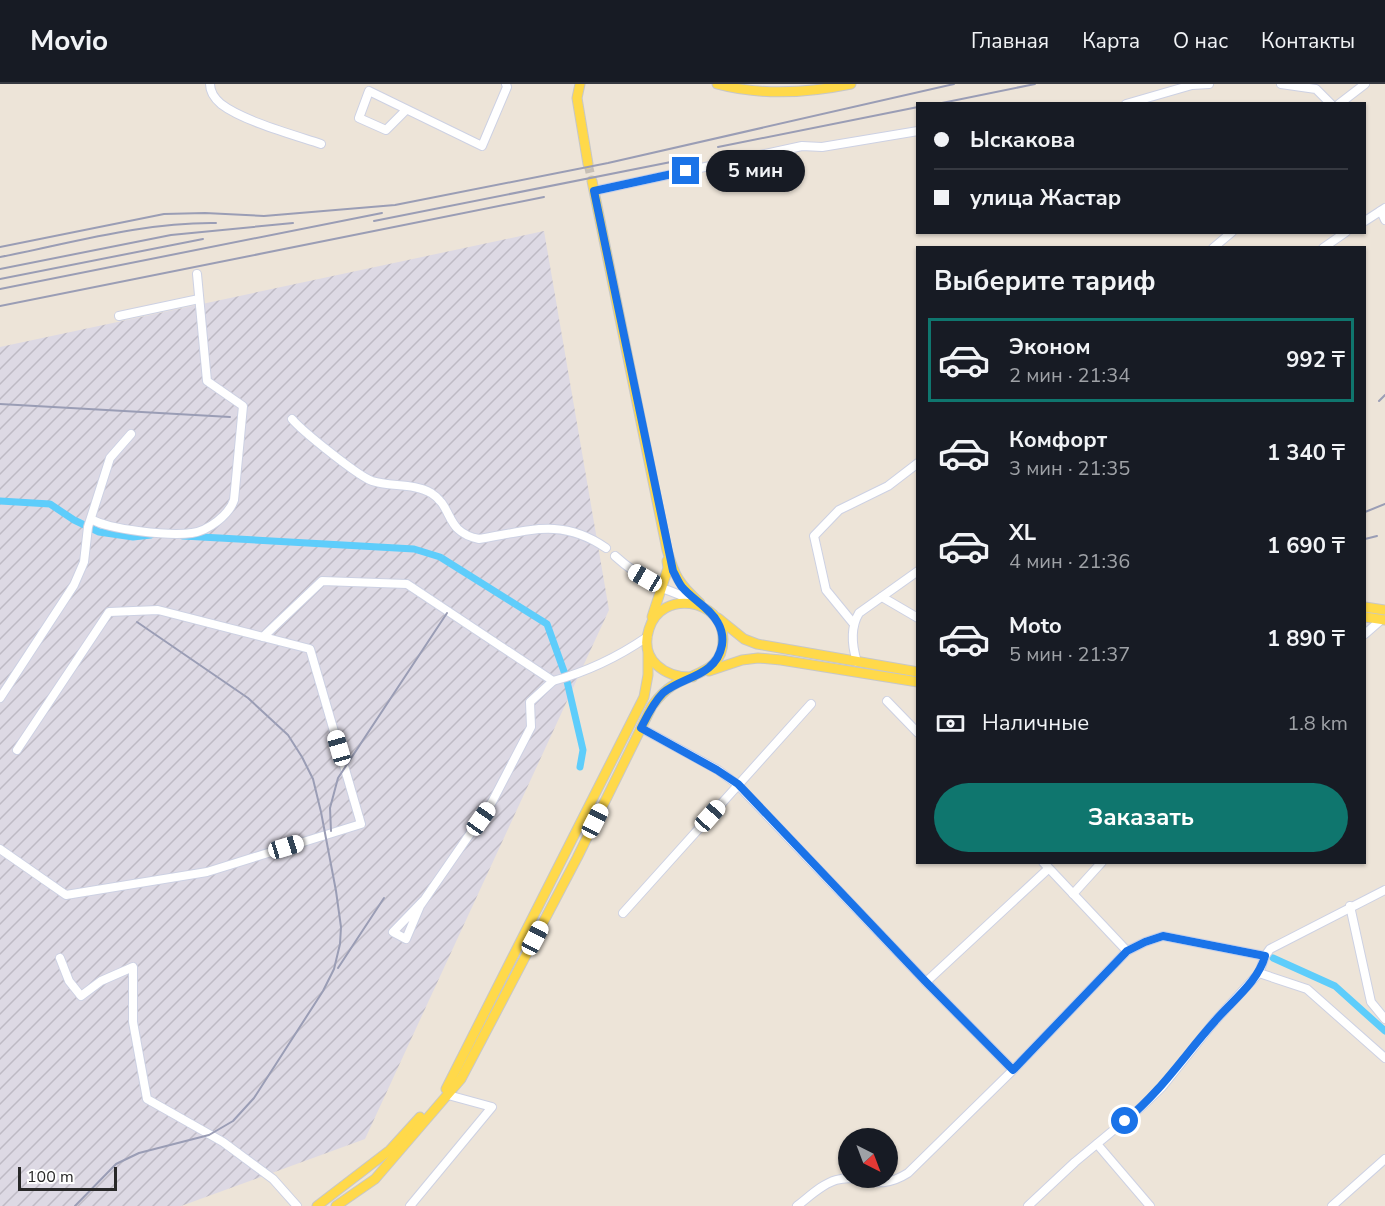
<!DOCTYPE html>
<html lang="ru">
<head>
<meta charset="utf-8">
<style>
	:root { --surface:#171b24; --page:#242831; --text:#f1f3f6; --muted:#9ea1a6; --line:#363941; --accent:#0f766e }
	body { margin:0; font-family:"Nunito Sans",sans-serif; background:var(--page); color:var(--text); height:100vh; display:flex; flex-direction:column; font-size:22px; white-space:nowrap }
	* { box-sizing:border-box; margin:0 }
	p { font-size:20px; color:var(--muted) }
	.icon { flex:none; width:33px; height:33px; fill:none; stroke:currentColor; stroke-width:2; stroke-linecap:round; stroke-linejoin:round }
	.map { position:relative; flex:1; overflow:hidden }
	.panel { position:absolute; left:916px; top:162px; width:450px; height:618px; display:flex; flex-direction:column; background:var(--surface); border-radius:0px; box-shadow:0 2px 4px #0004 }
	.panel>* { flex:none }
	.banner { position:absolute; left:916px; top:18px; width:450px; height:132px; border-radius:0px; box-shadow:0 2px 4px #0004; display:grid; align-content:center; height:132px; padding:0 18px; background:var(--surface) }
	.needle { width:39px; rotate:138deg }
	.tools { position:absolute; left:838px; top:1044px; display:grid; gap:12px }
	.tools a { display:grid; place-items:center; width:60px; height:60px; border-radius:50%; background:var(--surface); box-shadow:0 2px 4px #0004; font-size:30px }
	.scale { position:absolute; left:18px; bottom:15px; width:99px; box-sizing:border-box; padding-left:6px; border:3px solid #282828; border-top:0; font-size:16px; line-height:21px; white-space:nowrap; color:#282828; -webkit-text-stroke:4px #fff; paint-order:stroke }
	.end { position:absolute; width:27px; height:27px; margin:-14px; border:8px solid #1a73e8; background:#fff; box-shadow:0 0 0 3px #fff }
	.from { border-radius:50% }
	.bubble { position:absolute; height:42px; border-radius:21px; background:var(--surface); box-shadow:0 2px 4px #0004; font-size:20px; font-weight:700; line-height:42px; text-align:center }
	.car { position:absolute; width:18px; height:36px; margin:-18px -9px; border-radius:8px; box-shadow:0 0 4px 2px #0007; background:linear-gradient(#fff 24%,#345 0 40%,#fff 0 76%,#345 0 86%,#fff 0) }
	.banner b { display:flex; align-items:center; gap:21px; height:57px; font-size:22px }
	.banner b+b { border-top:2px solid var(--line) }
	.banner i { width:15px; height:15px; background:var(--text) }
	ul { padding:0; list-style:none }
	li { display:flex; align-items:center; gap:18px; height:84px; margin:0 12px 9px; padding:0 6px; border:3px solid transparent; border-radius:0px }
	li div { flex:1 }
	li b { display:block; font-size:22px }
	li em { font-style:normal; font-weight:700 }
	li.selected { border-color:var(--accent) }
	li>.icon { width:54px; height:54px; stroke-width:1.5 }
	h2 { padding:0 18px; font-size:27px; line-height:72px }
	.pay { display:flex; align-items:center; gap:15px; height:66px; padding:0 18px; font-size:22px }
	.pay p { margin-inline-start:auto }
	.action { display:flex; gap:12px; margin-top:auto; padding:12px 18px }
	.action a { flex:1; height:69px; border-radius:36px; background:var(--accent); color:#fff; font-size:24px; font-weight:700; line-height:69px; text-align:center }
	header { display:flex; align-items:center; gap:36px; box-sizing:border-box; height:84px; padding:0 30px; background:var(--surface); border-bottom:2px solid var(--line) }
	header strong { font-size:28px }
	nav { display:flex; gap:33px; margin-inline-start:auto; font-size:21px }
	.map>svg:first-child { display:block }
	.industrial { fill:url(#industrial-furrows) }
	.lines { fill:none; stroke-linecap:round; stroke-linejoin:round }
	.canal { stroke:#5ecdfb; stroke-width:7 }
	.major-tunnel { stroke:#c6beb5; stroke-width:9; stroke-dasharray:9 4.5; stroke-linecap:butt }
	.minor-casing { stroke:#cdd1e3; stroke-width:10 }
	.major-casing { stroke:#c7c7c7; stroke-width:11 }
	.minor { stroke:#fff; stroke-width:8 }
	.major { stroke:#ffd94a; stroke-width:9 }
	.rail { stroke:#9a9db5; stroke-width:2 }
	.route { stroke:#1a73e8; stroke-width:8 }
</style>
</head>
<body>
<header>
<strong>Movio</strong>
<nav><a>Главная</a><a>Карта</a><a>О нас</a><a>Контакты</a></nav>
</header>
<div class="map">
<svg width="1385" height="1122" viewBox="0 0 1385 1122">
	<defs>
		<pattern id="industrial-furrows" width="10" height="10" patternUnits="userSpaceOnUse" patternTransform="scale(1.5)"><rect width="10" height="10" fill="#ddd9e4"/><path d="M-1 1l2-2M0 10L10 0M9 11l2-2" fill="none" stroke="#bebac4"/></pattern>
	</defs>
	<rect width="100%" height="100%" fill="#ede4d8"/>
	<path class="industrial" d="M544,147L609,526L365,1055L181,1122H0V263Z"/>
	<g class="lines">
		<g class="canal">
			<path d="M0,417L50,420L74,436L99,448L133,453L151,451"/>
			<path d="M183,452L414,465L440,473L547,540L566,593L583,666L580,683"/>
			<path d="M1273,874L1335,902L1385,947"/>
		</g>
		<path class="major-tunnel" d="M588,80L592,97"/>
		<defs>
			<g id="minor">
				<path d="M210,0C210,8 214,14 221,20C243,37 294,51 321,60"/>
				<path d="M1281,0L1316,5L1331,20"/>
				<path d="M1126,20L1192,1L1209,0"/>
				<path d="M1339,20L1365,0"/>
				<path d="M406,26L386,46L359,34L369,7L482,62L507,3L506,0"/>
				<path d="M594,107L802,62L822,63L918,47"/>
				<path d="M1381,127L1385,136"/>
				<path d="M1365,137L1385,124"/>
				<path d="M1213,164L1232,148"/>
				<path d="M1323,164L1346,148"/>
				<path d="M119,232L199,215"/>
				<path d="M292,335C302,347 358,392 372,397C390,403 414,399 431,409C454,423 444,448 479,455C529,447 561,433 606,464"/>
				<path d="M91,435C110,446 169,452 192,449C208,447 229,431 234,416L243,322L207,297L197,190"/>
				<path d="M615,472C629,485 645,495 662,504C675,509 686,512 696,520"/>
				<path d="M882,513L918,534"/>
				<path d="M853,539L826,506L814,452L839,426L888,402L918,379"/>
				<path d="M1365,550L1381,536"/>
				<path d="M263,553L322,497L407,500L553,597C586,588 618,573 647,553"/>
				<path d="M857,578C852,562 850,544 859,529L918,487"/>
				<path d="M0,614L74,501L84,478L88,443L110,374L131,350"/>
				<path d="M887,617L918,649"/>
				<path d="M641,644L718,686L738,701L926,898L1013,986"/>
				<path d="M0,765L66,811L207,788L361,740L310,565L158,526L109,528L17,666"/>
				<path d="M1043,778L1127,867"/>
				<path d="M1073,810L1102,778"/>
				<path d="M423,817L393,848L406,855L420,822L492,718L531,643L530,618L553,597"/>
				<path d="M1350,822L1371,918L1385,935"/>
				<path d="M623,829L811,620"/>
				<path d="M60,874L69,897L81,912L101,897L133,883V938L147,1015L223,1058L273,1095L297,1122"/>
				<path d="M1259,889L1307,905L1385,974"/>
				<path d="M926,898L1048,785"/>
				<path d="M1097,1060L1150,1122"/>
				<path d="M410,1122L492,1023L448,1011"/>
				<path d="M797,1122C809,1113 822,1100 836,1096C863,1088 875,1110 908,1089L1013,986L1127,867L1145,858L1163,852L1265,872"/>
				<path d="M1028,1122L1075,1078L1139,1025L1162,1003L1214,938L1259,889L1265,872L1270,865L1385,806"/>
				<path d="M1332,1122L1385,1075"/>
			</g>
			<g id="major">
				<path d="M580,0L577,14L588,80"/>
				<path d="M717,0C761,12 807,9 851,0"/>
				<path d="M592,97L667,466C675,493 679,500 700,519"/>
				<path d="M1365,523L1385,526"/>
				<path d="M652,533L668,484L667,477"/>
				<path d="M1365,533L1385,536"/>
				<path d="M718,534L744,555L757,560L918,588"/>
				<path d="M709,587L742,576L758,574L781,576L918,598"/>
				<path d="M446,1005L644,613L648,591V569"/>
				<path d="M317,1122L390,1066L420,1033"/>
				<path d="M336,1122L375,1095L461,995L577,774L652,622C658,614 664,607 672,602C693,588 723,589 723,555C723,514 661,505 649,545C639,576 665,594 693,593"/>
			</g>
		</defs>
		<use href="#minor" class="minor-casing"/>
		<use href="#major" class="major-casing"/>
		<use href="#minor" class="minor"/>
		<use href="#major" class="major"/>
		<g class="rail">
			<path d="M937,20L1035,0"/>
			<path d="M718,63L918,23"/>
			<path d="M374,137L686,75"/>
			<path d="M0,163L164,130L205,129L264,132L395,121L608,79L954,0"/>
			<path d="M0,173C71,159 143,138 216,139"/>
			<path d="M0,185L171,151L293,139"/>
			<path d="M0,195L203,155"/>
			<path d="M0,205L382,129"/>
			<path d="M0,222L544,113"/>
			<path d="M1379,317L1385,311"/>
			<path d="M0,320L230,333"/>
			<path d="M1365,428L1385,420"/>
			<path d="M1365,455L1377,452"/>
			<path d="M331,747L330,724L338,694L447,529"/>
			<path d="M338,884L384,814"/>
			<path d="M75,1122L116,1080L139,1069L209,1051L233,1037L254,1014L323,907L334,885L340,860L341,843L336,807L321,728L313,695L302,673L288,651L248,614L137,538"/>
		</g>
	</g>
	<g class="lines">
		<path class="route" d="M686,87L594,107L673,487C676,492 678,498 682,503C693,516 710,524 718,539C722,546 723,554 722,561C716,593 683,592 663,609C653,619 647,632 641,644L717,686L738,700L926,898L1013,986L1127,867L1145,858L1163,852L1265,872C1258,898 1232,917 1215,937C1183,973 1162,1006 1125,1037"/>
	</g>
</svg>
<div class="tools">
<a><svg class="needle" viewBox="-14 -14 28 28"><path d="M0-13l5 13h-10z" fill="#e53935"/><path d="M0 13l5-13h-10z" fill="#9ea1a6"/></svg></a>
</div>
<div class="scale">100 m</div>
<i class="end from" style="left:1125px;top:1037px"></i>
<i class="end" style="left:686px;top:87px"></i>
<div class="bubble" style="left:706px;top:66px;width:99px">5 мин</div>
<i class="car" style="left:645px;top:494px;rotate:300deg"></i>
<i class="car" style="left:339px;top:664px;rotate:344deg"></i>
<i class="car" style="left:710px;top:732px;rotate:42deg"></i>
<i class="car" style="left:481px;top:735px;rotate:35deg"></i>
<i class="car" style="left:595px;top:737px;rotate:27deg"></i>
<i class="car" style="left:286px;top:763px;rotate:73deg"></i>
<i class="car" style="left:535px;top:854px;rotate:28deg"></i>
<div class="banner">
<b><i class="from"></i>Ыскакова</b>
<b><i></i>улица Жастар</b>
</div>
<section class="panel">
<h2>Выберите тариф</h2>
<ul>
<li class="selected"><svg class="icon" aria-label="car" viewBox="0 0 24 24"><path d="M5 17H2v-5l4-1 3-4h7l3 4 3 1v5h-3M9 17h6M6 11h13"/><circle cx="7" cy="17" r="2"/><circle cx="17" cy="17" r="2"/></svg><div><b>Эконом</b><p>2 мин · 21:34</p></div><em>992 ₸</em></li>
<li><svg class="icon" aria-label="car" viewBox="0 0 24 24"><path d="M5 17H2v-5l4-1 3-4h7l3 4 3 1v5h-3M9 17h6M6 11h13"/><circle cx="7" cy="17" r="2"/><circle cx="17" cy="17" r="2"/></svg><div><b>Комфорт</b><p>3 мин · 21:35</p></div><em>1 340 ₸</em></li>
<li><svg class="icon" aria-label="car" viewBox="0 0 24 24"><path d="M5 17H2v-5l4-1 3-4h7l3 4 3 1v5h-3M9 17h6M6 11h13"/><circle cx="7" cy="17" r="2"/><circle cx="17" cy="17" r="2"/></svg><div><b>XL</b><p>4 мин · 21:36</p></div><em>1 690 ₸</em></li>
<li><svg class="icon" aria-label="car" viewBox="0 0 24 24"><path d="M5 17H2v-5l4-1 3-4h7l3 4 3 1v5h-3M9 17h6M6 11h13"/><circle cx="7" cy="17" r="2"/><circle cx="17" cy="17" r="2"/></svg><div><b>Moto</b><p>5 мин · 21:37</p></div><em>1 890 ₸</em></li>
</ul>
<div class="pay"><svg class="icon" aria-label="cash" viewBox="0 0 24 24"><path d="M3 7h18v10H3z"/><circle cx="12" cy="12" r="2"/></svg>Наличные<p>1.8 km</p></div>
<div class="action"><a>Заказать</a></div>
</section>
</div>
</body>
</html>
